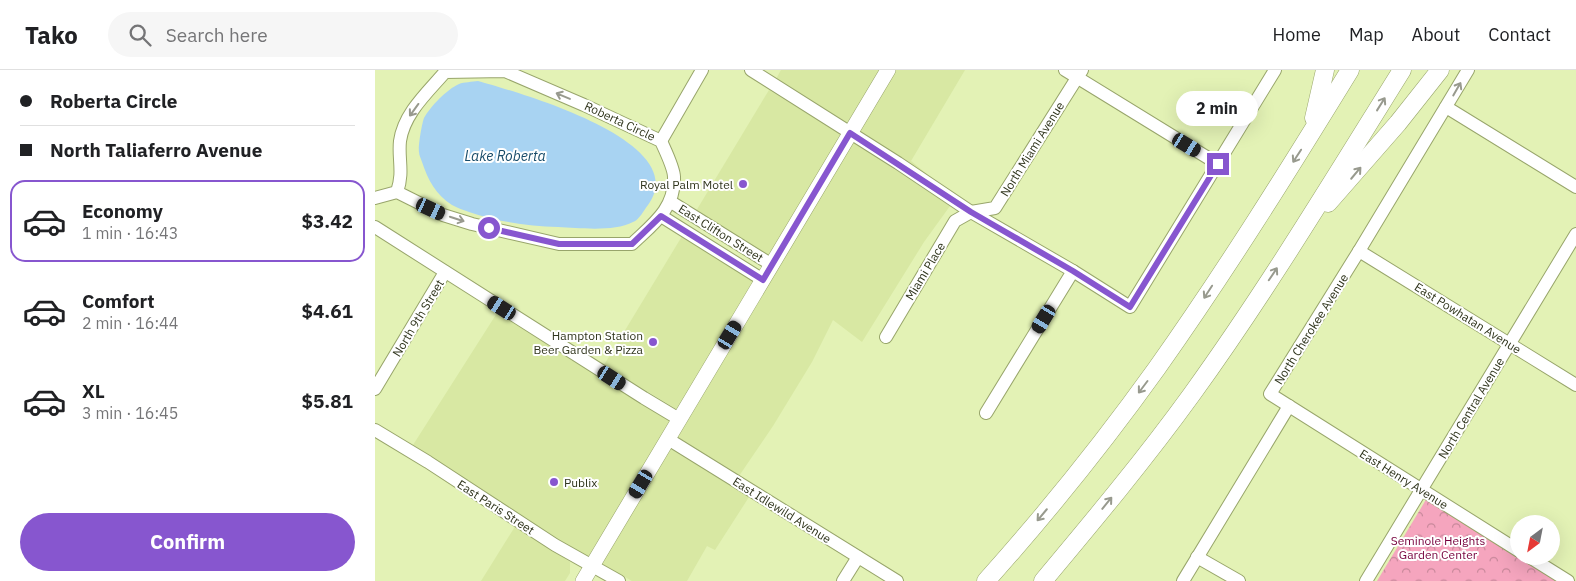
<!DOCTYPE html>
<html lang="en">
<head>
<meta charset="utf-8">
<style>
	:root { --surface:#fff; --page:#f6f6f6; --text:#202124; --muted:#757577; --line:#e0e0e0; --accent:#8756cf }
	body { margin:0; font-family:"IBM Plex Sans",sans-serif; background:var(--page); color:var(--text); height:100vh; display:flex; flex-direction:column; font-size:19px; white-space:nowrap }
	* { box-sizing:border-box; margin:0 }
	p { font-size:16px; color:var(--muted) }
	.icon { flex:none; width:28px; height:28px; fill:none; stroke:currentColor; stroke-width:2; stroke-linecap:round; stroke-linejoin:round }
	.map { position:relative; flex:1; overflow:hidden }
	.drawer { display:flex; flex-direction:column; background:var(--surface); width:375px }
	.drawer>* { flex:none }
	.top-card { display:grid; align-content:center; height:110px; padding:0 20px; background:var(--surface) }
	.needle { width:32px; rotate:212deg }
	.controls { position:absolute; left:1135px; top:445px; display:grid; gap:10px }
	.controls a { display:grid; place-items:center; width:50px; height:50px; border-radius:50%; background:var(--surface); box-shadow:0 5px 20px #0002; font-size:25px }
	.end { position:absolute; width:22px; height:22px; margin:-11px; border:6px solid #8756cf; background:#fff; box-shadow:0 0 0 2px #fff }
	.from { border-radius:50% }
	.bubble { position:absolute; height:35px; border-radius:18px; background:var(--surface); box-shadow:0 5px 20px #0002; font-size:16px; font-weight:700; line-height:35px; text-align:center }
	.car { position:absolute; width:15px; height:30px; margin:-15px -8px; border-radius:6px; box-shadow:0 0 4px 1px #0007; background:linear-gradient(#222 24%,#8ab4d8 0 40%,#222 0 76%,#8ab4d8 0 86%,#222 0) }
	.top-card b { display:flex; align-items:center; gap:18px; height:48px; font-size:19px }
	.top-card b+b { border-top:1px solid var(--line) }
	.top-card i { width:12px; height:12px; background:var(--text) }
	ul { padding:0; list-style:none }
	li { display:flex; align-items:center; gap:15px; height:82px; margin:0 10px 8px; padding:0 10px; border:2px solid transparent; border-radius:15px }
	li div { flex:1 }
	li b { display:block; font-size:19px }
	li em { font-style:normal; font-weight:700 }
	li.active { border-color:var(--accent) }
	li>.icon { width:45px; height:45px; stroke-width:1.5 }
	.cta { display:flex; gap:10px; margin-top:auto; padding:10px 20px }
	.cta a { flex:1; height:58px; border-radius:30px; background:var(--accent); color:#fff; font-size:20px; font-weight:700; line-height:58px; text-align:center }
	header { display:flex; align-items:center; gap:30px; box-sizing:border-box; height:70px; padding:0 25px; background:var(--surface); border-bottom:1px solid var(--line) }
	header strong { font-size:24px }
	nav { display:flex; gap:28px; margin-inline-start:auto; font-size:18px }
	.search { width:350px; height:45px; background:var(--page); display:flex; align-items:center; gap:12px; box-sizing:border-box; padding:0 18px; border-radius:28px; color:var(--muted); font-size:19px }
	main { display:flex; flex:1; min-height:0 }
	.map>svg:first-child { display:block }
	.built { fill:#d8e8a3 }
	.park { fill:url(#park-crowns) }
	.water { fill:#a8d3f2 }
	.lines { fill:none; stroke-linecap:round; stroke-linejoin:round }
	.minor-casing { stroke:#98a56b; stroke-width:14 }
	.major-casing { stroke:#98a56b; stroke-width:16 }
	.highway-casing { stroke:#98a56b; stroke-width:19 }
	.minor { stroke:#fff; stroke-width:12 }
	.major { stroke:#fff; stroke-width:15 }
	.highway { stroke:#fff; stroke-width:18 }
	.oneway { stroke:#989a8e }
	.route { stroke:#8756cf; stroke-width:6 }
	.poi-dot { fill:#8756cf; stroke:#fff; stroke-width:2 }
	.labels { text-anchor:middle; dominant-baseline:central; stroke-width:4; stroke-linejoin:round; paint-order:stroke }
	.street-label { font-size:12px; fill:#30351d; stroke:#fff }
	.poi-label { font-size:12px; fill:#30351d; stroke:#fff; text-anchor:end }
	.park-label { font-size:12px; fill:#76003d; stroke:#fff }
	.water-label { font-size:14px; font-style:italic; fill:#174b69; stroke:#fff }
</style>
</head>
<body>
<header>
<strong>Tako</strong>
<div class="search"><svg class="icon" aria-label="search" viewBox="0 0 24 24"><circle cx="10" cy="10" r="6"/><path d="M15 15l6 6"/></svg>Search here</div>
<nav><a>Home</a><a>Map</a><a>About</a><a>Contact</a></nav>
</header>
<main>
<section class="drawer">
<div class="top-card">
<b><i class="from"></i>Roberta Circle</b>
<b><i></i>North Taliaferro Avenue</b>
</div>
<ul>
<li class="active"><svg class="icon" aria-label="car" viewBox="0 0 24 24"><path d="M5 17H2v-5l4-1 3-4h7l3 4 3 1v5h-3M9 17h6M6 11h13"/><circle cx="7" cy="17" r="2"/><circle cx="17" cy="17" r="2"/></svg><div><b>Economy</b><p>1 min · 16:43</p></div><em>$3.42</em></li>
<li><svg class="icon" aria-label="car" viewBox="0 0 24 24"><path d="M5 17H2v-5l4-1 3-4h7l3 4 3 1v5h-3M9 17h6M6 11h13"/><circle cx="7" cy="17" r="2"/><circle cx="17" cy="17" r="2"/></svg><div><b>Comfort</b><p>2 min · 16:44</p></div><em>$4.61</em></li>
<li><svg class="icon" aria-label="car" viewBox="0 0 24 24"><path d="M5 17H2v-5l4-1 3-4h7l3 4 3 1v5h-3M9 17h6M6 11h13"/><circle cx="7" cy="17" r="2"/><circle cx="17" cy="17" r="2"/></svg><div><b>XL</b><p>3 min · 16:45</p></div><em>$5.81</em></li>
</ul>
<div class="cta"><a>Confirm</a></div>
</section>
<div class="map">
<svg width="1201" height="511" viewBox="0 0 1201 511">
	<defs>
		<pattern id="park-crowns" width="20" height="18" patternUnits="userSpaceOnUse" patternTransform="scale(1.25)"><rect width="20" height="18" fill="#f5a5be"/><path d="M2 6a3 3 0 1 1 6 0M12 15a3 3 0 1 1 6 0" fill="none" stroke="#c7879a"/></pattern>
	</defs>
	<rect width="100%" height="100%" fill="#e3f2b5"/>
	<g class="built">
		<path d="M406,0H506L473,54L401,9Z"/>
		<path d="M519,0H590L536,91L558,109L483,60Z"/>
		<path d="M394,20L467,65L392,192L318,146Z"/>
		<path d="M477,71L575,136L549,172L487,272L458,250L437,292L398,356L364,406L301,366Z"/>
		<path d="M312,158L385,203L303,340L229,295Z"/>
		<path d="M122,243L296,351L215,488L183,470L38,375Z"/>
		<path d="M294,378L374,427L340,480L332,476L312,511H257L225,493Z"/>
		<path d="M141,455L195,492V503L190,511H106Z"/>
	</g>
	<path class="park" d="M1052,428L1185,511H1002Z"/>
	<path class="water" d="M103,11C141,22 320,71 273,135C269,140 264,150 258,152C239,162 205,158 183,157C153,156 123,152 94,142C89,140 82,138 77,135C61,125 53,110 47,92C46,89 44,85 44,82C43,76 47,53 49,48C56,36 71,20 84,14C89,12 97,12 103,11Z"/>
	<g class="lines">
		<defs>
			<g id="minor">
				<path d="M376,0L523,93L596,142L698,201L755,237L900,0"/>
				<path d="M690,0L843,94"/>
				<path d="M1093,0L984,181L895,324L1144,481"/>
				<path d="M1071,37L1201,117"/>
				<path d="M286,71L327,0"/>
				<path d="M0,128L22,122L68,145L97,154L184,174H257C278,154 300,139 299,107C299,98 290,80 286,71L209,35L130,1L70,2C53,22 29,43 25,71C23,89 29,102 22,122"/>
				<path d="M296,132L397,195"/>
				<path d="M286,146L388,210"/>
				<path d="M0,157L269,328L304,349"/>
				<path d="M984,181L1201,315"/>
				<path d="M511,267L580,151L596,142L620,138L707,0"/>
				<path d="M0,319L70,202"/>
				<path d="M611,343L698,201"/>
				<path d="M0,360L53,392L180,475L244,511"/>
				<path d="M293,369L522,511"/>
				<path d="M1153,486L1193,511"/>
				<path d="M822,487L864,511"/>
				<path d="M468,511L483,487"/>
				<path d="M808,511L914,336"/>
				<path d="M991,511L1201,164"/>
			</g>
			<path id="major" d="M208,511L513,0"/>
			<g id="highway">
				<path d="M939,48L950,0"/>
				<path d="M953,133L1023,53L1065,0"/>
				<path d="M611,511C671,444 729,372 782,298C850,202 913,101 975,0"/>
				<path d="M668,511C719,450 770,389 817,324C892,220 959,109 1027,0"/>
			</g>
		</defs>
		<use href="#minor" class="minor-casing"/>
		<use href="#major" class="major-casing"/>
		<use href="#highway" class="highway-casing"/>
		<use href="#minor" class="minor"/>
		<use href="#major" class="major"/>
		<use href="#highway" class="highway"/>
	</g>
	<defs><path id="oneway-shaft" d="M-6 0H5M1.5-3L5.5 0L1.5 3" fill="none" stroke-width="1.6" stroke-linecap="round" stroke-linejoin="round" transform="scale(1.25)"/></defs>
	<g class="oneway">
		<use href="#oneway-shaft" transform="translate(1082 19) rotate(-60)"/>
		<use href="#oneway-shaft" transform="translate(188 26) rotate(-157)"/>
		<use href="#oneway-shaft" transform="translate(1006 34) rotate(-58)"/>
		<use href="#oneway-shaft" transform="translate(39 40) rotate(126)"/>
		<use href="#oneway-shaft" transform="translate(922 86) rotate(123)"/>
		<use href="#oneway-shaft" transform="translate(981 103) rotate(-50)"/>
		<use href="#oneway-shaft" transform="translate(82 149) rotate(18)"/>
		<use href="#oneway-shaft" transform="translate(898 204) rotate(-56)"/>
		<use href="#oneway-shaft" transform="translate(833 222) rotate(123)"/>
		<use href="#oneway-shaft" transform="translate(768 317) rotate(127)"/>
		<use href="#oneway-shaft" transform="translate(732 433) rotate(-51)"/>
		<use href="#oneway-shaft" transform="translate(667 445) rotate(130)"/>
	</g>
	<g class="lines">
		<path class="route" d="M114,158L184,174H257L286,146L388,210L475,63L596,142L698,201L755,237L843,94"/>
	</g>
	<g class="poi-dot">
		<circle cx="368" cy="114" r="5"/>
		<circle cx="278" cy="272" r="5"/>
		<circle cx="179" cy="412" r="5"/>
	</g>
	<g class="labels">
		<g class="street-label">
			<text transform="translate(245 51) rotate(25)">Roberta Circle</text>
			<text transform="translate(657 79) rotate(-58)">North Miami Avenue</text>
			<text transform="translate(346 163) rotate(32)">East Clifton Street</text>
			<text transform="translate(550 201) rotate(-59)">Miami Place</text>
			<text transform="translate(43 248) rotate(-59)">North 9th Street</text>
			<text transform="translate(1093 248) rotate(32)">East Powhatan Avenue</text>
			<text transform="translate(936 259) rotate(-58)">North Cherokee Avenue</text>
			<text transform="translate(1096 338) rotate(-59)">North Central Avenue</text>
			<text transform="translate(1029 409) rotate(32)">East Henry Avenue</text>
			<text transform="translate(121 437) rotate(33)">East Paris Street</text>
			<text transform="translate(407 440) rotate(32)">East Idlewild Avenue</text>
		</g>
		<g class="poi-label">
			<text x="358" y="114">Royal Palm Motel</text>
			<text x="268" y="265">Hampton Station<tspan x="268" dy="14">Beer Garden &amp; Pizza</tspan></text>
			<text x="189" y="412" text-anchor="start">Publix</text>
		</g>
		<g class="park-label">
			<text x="1063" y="470">Seminole Heights<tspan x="1063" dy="14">Garden Center</tspan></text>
		</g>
		<g class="water-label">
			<text x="130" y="86">Lake Roberta</text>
		</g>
	</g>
</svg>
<div class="controls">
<a><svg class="needle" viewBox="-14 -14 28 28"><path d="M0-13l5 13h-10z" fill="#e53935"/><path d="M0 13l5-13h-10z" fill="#757577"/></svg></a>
</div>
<i class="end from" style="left:114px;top:158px"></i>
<i class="end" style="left:843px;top:94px"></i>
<div class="bubble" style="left:801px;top:21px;width:82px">2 min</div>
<i class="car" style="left:812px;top:75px;rotate:121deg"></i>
<i class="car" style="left:56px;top:139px;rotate:115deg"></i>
<i class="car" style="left:127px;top:238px;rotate:302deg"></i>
<i class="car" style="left:669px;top:249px;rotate:211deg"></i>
<i class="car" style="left:355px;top:265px;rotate:31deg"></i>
<i class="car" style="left:237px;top:308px;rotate:123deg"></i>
<i class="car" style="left:266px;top:414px;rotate:211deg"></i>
</div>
</main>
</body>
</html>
